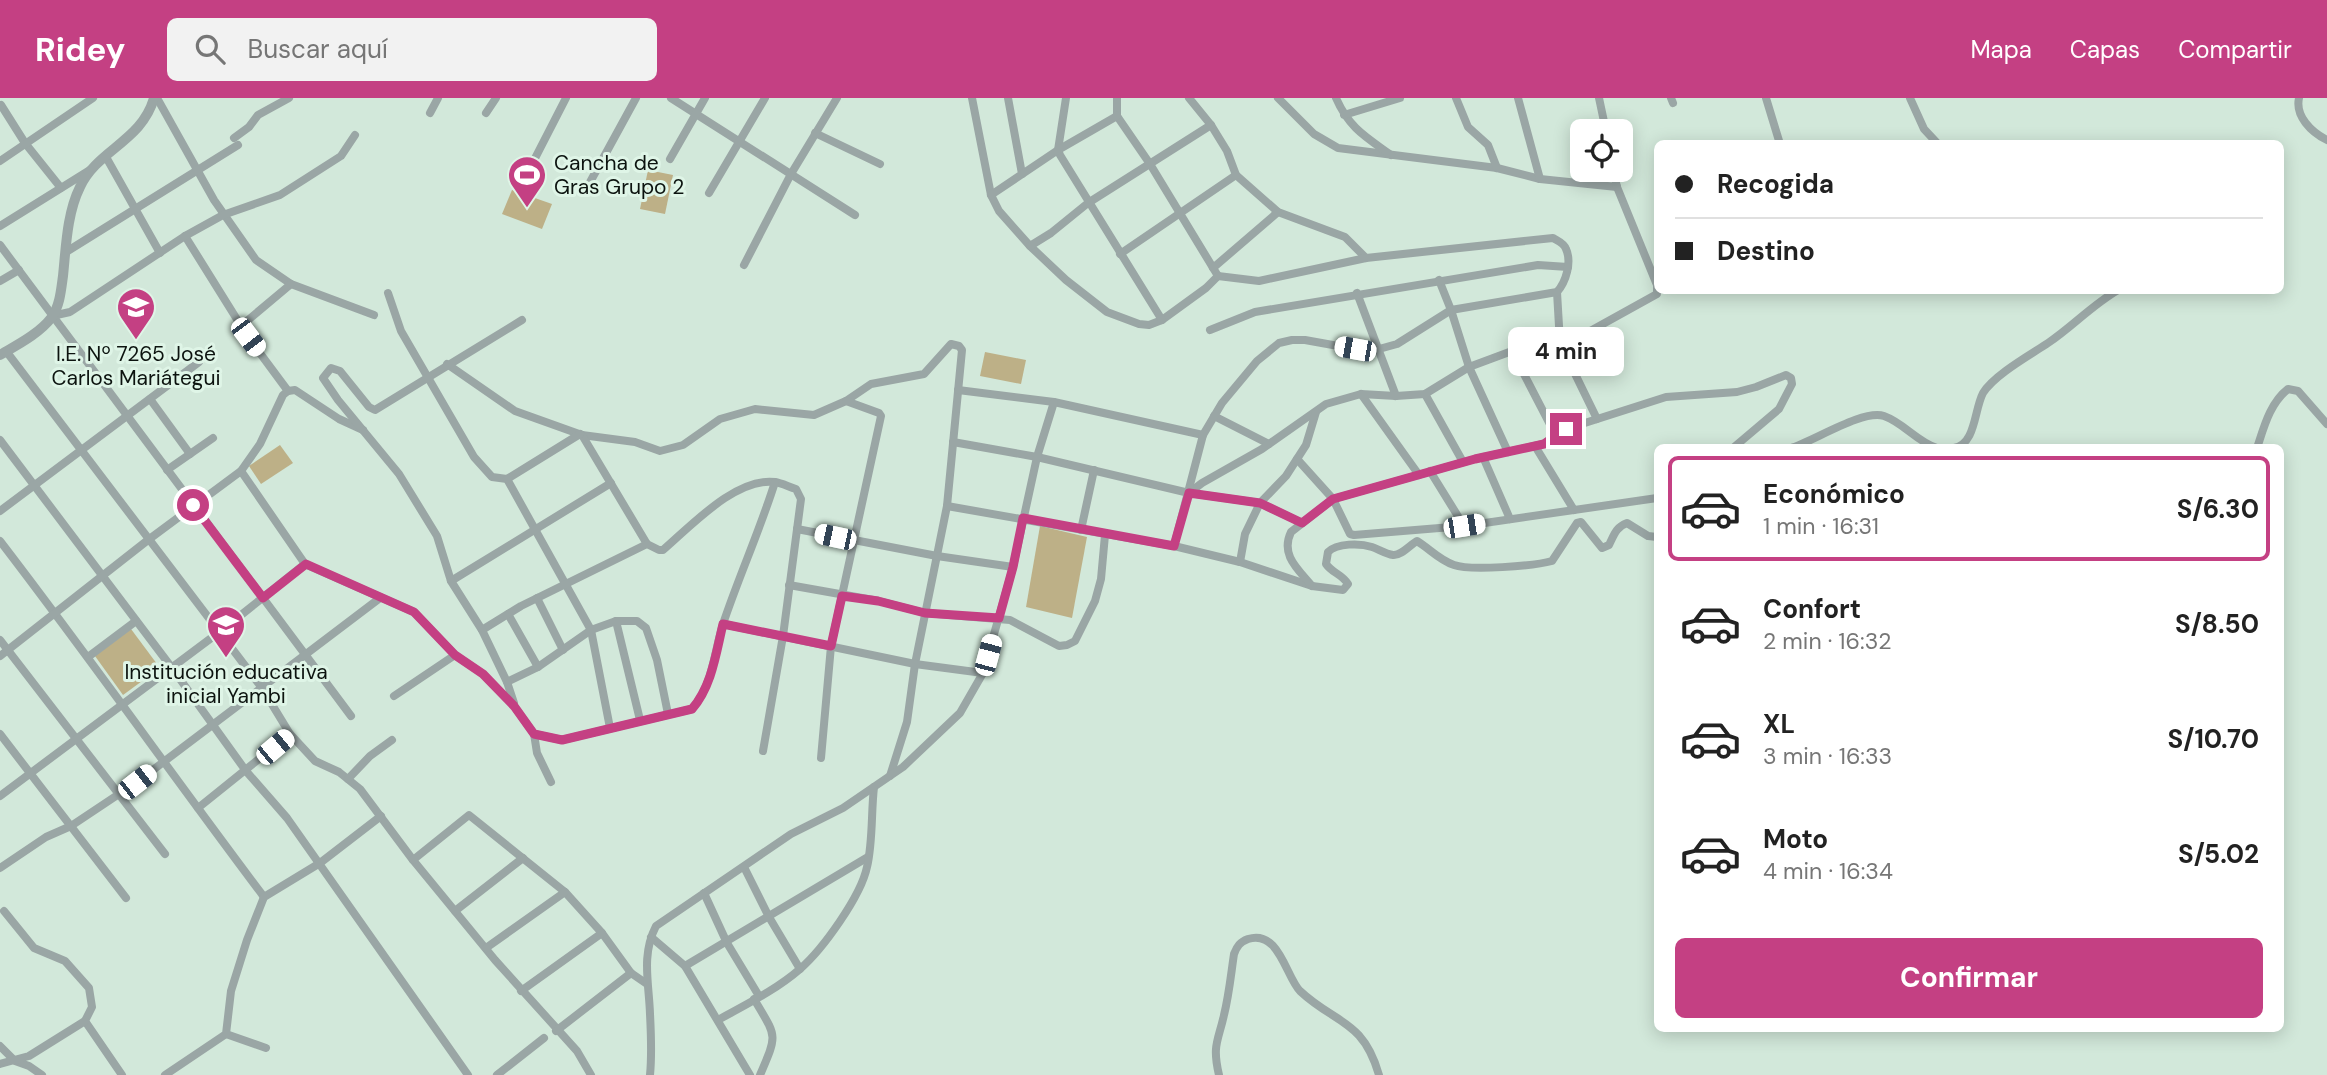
<!DOCTYPE html>
<html lang="es">
<head>
<meta charset="utf-8">
<style>
	:root { --surface:#fff; --page:#f2f2f2; --text:#222; --muted:#767676; --line:#e0e0e0; --accent:#c44083 }
	body { margin:0; font-family:"DM Sans",sans-serif; background:var(--page); color:var(--text); height:100vh; display:flex; flex-direction:column; font-size:26px; white-space:nowrap }
	* { box-sizing:border-box; margin:0 }
	p { font-size:23px; color:var(--muted) }
	.icon { flex:none; width:38px; height:38px; fill:none; stroke:currentColor; stroke-width:2; stroke-linecap:round; stroke-linejoin:round }
	.map { position:relative; flex:1; overflow:hidden }
	.details { position:absolute; left:1654px; top:346px; width:630px; height:588px; display:flex; flex-direction:column; background:var(--surface); border-radius:10px; box-shadow:0 4px 18px #0003 }
	.details>* { flex:none }
	.banner { position:absolute; left:1654px; top:42px; width:630px; height:154px; border-radius:10px; box-shadow:0 4px 18px #0003; display:grid; align-content:center; height:154px; padding:0 21px; background:var(--surface) }
	.tools { position:absolute; left:1570px; top:21px; display:grid; gap:14px }
	.tools a { display:grid; place-items:center; width:63px; height:63px; border-radius:10px; background:var(--surface); box-shadow:0 4px 18px #0003; font-size:35px }
	.end { position:absolute; width:32px; height:32px; margin:-16px; border:9px solid #c44083; background:#fff; box-shadow:0 0 0 4px #fff }
	.from { border-radius:50% }
	.bubble { position:absolute; height:49px; border-radius:10px; background:var(--surface); box-shadow:0 4px 18px #0003; font-size:23px; font-weight:700; line-height:49px; text-align:center }
	.car { position:absolute; width:21px; height:42px; margin:-21px -10px; border-radius:9px; box-shadow:0 0 5px 2px #0007; background:linear-gradient(#fff 24%,#345 0 40%,#fff 0 76%,#345 0 86%,#fff 0) }
	.banner b { display:flex; align-items:center; gap:24px; height:66px; font-size:26px }
	.banner b+b { border-top:2px solid var(--line) }
	.banner i { width:18px; height:18px; background:var(--text) }
	ul { padding:12px 0 0; list-style:none }
	li { display:flex; align-items:center; gap:21px; height:105px; margin:0 14px 10px; padding:0 7px; border:4px solid transparent; border-radius:10px }
	li div { flex:1 }
	li b { display:block; font-size:26px }
	li em { font-style:normal; font-weight:700 }
	li.selected { border-color:var(--accent) }
	li>.icon { width:63px; height:63px; stroke-width:1.5 }
	.cta { display:flex; gap:14px; margin-top:auto; padding:14px 21px }
	.cta a { flex:1; height:80px; border-radius:10px; background:var(--accent); color:#fff; font-size:28px; font-weight:700; line-height:80px; text-align:center }
	header { display:flex; align-items:center; gap:42px; box-sizing:border-box; height:98px; padding:0 35px; background:var(--accent); color:#fff }
	header strong { font-size:33px }
	nav { display:flex; gap:38px; margin-inline-start:auto; font-size:24px }
	.search { width:490px; height:63px; background:var(--page); display:flex; align-items:center; gap:18px; box-sizing:border-box; padding:0 24px; border-radius:10px; color:var(--muted); font-size:26px }
	.map>svg:first-child { display:block }
	.green { fill:#bdb087 }
	.lines { fill:none; stroke-linecap:round; stroke-linejoin:round }
	.minor { stroke:#9aa6a5; stroke-width:8 }
	.tertiary { stroke:#9aa6a5; stroke-width:10 }
	.route { stroke:#c44083; stroke-width:9 }
	.labels { text-anchor:middle; dominant-baseline:central; stroke-width:6; stroke-linejoin:round; paint-order:stroke }
	.poi-label { font-size:21px; fill:#0c130f; stroke:#dff5e7 }
</style>
</head>
<body>
<header>
<strong>Ridey</strong>
<div class="search"><svg class="icon" aria-label="search" viewBox="0 0 24 24"><circle cx="10" cy="10" r="6"/><path d="M15 15l6 6"/></svg>Buscar aquí</div>
<nav><a>Mapa</a><a>Capas</a><a>Compartir</a></nav>
</header>
<div class="map">
<svg width="2327" height="977" viewBox="0 0 2327 977">
	<rect width="100%" height="100%" fill="#d2e8da"/>
	<g class="green">
		<path d="M648,72L673,77L665,116L640,111Z"/>
		<path d="M512,92L552,106L542,131L502,116Z"/>
		<path d="M985,254L1026,262L1021,286L980,278Z"/>
		<path d="M280,347L293,365L261,386L249,368Z"/>
		<path d="M1040,428L1087,439L1072,520L1026,509Z"/>
		<path d="M131,531L160,570L123,597L95,558Z"/>
	</g>
	<g class="lines">
		<g class="minor">
			<path d="M157,0L214,102L256,162L291,186L374,217"/>
			<path d="M671,0L855,117"/>
			<path d="M972,0L991,97L999,113L1030,148L1066,182L1107,214L1139,226L1149,227L1162,222L1206,190L1218,178"/>
			<path d="M1008,0L1022,76"/>
			<path d="M1066,0L1058,52L1060,57L1162,222"/>
			<path d="M1117,0V18L1150,66L1218,178"/>
			<path d="M1189,0L1211,27L1227,53L1236,77L1278,114L1345,139L1366,160"/>
			<path d="M1278,0L1314,36L1338,50L1497,70L1540,81L1617,89"/>
			<path d="M1336,0C1349,30 1366,39 1391,57"/>
			<path d="M1456,0L1468,29L1488,47L1497,70"/>
			<path d="M1518,0L1540,81"/>
			<path d="M1599,0L1606,33"/>
			<path d="M1671,0L1673,5"/>
			<path d="M1766,0L1780,46"/>
			<path d="M1910,0L1924,31L1938,46"/>
			<path d="M2299,0C2295,18 2311,34 2327,42"/>
			<path d="M1,7L25,45L61,90"/>
			<path d="M430,15L438,0"/>
			<path d="M486,15L496,0"/>
			<path d="M1344,17L1400,0"/>
			<path d="M815,35L880,66"/>
			<path d="M234,40L249,29L258,17L289,0"/>
			<path d="M106,59L160,155"/>
			<path d="M670,61L705,0"/>
			<path d="M0,63L93,0"/>
			<path d="M529,72L566,0"/>
			<path d="M589,86L636,0"/>
			<path d="M709,95L765,0"/>
			<path d="M991,97L1058,52L1117,18"/>
			<path d="M0,128L90,72"/>
			<path d="M185,138L248,239L288,293"/>
			<path d="M0,147L351,618"/>
			<path d="M1030,148L1051,135L1088,105L1211,27"/>
			<path d="M66,154L238,47"/>
			<path d="M1120,156L1236,77"/>
			<path d="M744,167L791,76L837,0"/>
			<path d="M1213,170L1278,114"/>
			<path d="M1439,182L1451,212L1469,269L1508,354"/>
			<path d="M0,183L19,172"/>
			<path d="M1557,194L1560,245L1597,321"/>
			<path d="M388,195L401,233L474,359L492,379L507,381L591,532L610,630"/>
			<path d="M1357,195L1396,298"/>
			<path d="M52,218L70,214L185,138L223,117L280,97L341,58L355,37"/>
			<path d="M241,228L291,186"/>
			<path d="M1210,232L1255,214L1538,167L1568,169"/>
			<path d="M6,253L262,590L290,636L315,663L339,674L360,691L413,762L495,862L577,953L591,977"/>
			<path d="M1512,253L1556,338"/>
			<path d="M447,266L515,313L582,337L635,344L660,353L683,347L720,321L755,311L814,317L846,303L871,286L924,276L951,246L959,248L962,252L947,408L915,566L907,624L890,678"/>
			<path d="M958,292L1054,304L1203,337"/>
			<path d="M1361,296L1419,377"/>
			<path d="M1425,296L1463,364"/>
			<path d="M150,301L190,356"/>
			<path d="M1214,318L1269,346"/>
			<path d="M582,337L647,446L659,452H663C691,428 736,379 775,384C782,385 789,389 796,391L801,401L783,538L763,653"/>
			<path d="M0,342L172,570L246,673L287,720L468,977"/>
			<path d="M953,344L1037,359L1189,395L1260,405L1302,425"/>
			<path d="M1535,348L1574,412"/>
			<path d="M1791,350C1814,343 1863,311 1884,318C1904,325 1917,344 1937,350"/>
			<path d="M1954,350C1976,346 1974,312 1983,295C1994,277 2030,257 2048,245C2072,229 2092,207 2118,192"/>
			<path d="M2257,350C2264,329 2270,305 2288,291L2298,293L2327,326"/>
			<path d="M1483,359L1510,421"/>
			<path d="M1297,361L1333,401L1350,436L1354,437L1464,428L1657,400"/>
			<path d="M167,372L213,340"/>
			<path d="M241,373L305,466L414,514L455,557L483,576L514,608L534,636L562,642L692,611C713,587 714,554 723,526C739,478 760,432 775,384"/>
			<path d="M1430,373L1464,428"/>
			<path d="M507,381L580,336"/>
			<path d="M1189,395L1202,385L1262,351L1326,306L1361,296L1396,298L1425,296L1469,269L1512,253L1574,242L1657,196V187L1617,89L1613,72"/>
			<path d="M947,408L1174,448L1240,464L1312,488L1343,492L1348,486C1342,476 1332,475 1326,466L1328,454C1337,445 1360,445 1372,449C1378,451 1386,456 1393,457C1401,458 1410,447 1417,443C1430,451 1439,462 1454,467C1470,473 1534,468 1552,463L1577,425L1581,424L1602,450L1609,447C1614,437 1616,429 1627,425L1648,438L1657,439"/>
			<path d="M0,413L199,264"/>
			<path d="M797,431L937,458L1013,469"/>
			<path d="M1081,432L1094,372"/>
			<path d="M0,443C90,560 175,681 264,799"/>
			<path d="M1174,448L1203,337L1222,305L1257,263L1279,245L1292,242H1305L1355,251H1379L1397,246L1451,212L1557,194C1566,184 1572,164 1566,151C1564,145 1558,143 1553,140L1366,160L1259,183L1218,178"/>
			<path d="M1240,464L1245,436L1260,405L1286,378L1306,347L1316,314"/>
			<path d="M451,483L611,385"/>
			<path d="M789,487L879,503L925,515L1010,522L1059,548L1067,547L1075,543L1095,503L1101,481L1105,437"/>
			<path d="M1312,488C1298,471 1280,457 1291,434L1333,401L1475,361L1543,346L1566,331L1666,299L1737,294L1756,289L1786,277L1791,280L1792,286L1779,311L1733,350"/>
			<path d="M537,500L563,552"/>
			<path d="M508,516L538,569"/>
			<path d="M616,523L640,622"/>
			<path d="M723,526L915,566L983,575"/>
			<path d="M482,532L521,508L647,446"/>
			<path d="M0,542L165,756"/>
			<path d="M0,558L148,442L241,373L260,346L283,297L288,293L295,292L339,321L363,332"/>
			<path d="M88,559L136,523"/>
			<path d="M507,584L538,569L591,532L616,523H637L646,530L657,562L668,616"/>
			<path d="M394,598L455,557"/>
			<path d="M514,605L507,584L482,532L451,483L437,438L399,376L338,302L323,280L331,270L340,273L369,309L375,312L522,222"/>
			<path d="M0,636L126,800"/>
			<path d="M534,636L537,655L551,684"/>
			<path d="M821,660L831,548L881,318L879,315L846,303"/>
			<path d="M348,681L370,658L392,642"/>
			<path d="M0,698L226,529L305,466"/>
			<path d="M198,710L290,636"/>
			<path d="M413,762L469,717L565,794L602,835L631,875L647,886"/>
			<path d="M744,769L769,819L800,871"/>
			<path d="M0,770L46,739L71,728L137,684L380,500"/>
			<path d="M704,795L727,845L759,898"/>
			<path d="M4,813L34,850L65,863L89,890L92,909L85,923L122,977"/>
			<path d="M455,813L523,760"/>
			<path d="M651,839L685,868L750,977"/>
			<path d="M486,850L565,794"/>
			<path d="M685,868L868,759"/>
			<path d="M521,893L602,835"/>
			<path d="M754,901C777,940 778,935 760,977"/>
			<path d="M718,922C745,907 776,892 800,871C823,851 861,798 867,769C873,744 871,715 874,689"/>
			<path d="M556,933L631,875"/>
			<path d="M226,936L266,950"/>
			<path d="M0,948L15,963L29,968L42,977"/>
			<path d="M0,966L29,958L85,923"/>
			<path d="M165,977L226,936L231,893L247,842L264,799L320,765L381,718"/>
			<path d="M497,977L544,940"/>
			<path d="M650,977C652,957 651,935 650,916C649,885 641,857 656,828L791,736L843,710L903,669L960,615L983,575L1013,469L1037,359L1054,304"/>
			<path d="M1219,977C1212,947 1218,944 1224,917C1229,897 1231,876 1234,856C1237,848 1240,844 1248,841C1279,831 1286,879 1300,893C1335,926 1363,921 1379,977"/>
		</g>
		<path class="tertiary" d="M0,257C17,247 39,236 52,219C60,207 61,192 63,178C66,149 67,115 80,89C97,52 142,43 154,0"/>
	</g>
	<g class="lines">
		<path class="route" d="M193,407L263,500L306,466L414,514L455,557L483,576L514,608L534,636L562,642L692,611C712,588 716,555 723,526L831,548L842,498L878,503L925,515L999,520L1013,469L1023,420L1174,448L1189,395L1260,405L1302,425L1333,401L1475,361L1544,346L1566,331"/>
	</g>
	<defs>
		<symbol id="stadium-pin" viewBox="-11 -11 22 30"><path d="M0 17L-7.5 6A9.5 9.5 0 1 1 7.5 6Z" fill="#c44083" stroke="#dff5e7"/><path d="M0-5a6.5 5 0 1 0 0 10a6.5 5 0 1 0 0-10ZM-3.5-1.8h7v3.6h-7Z" fill="#fff"/></symbol>
		<symbol id="school-pin" viewBox="-11 -11 22 30"><path d="M0 17L-7.5 6A9.5 9.5 0 1 1 7.5 6Z" fill="#c44083" stroke="#dff5e7"/><path d="M0-5L7-2L0 1L-7-2ZM-4 1L0 2.5L4 1V4Q0 6-4 4Z" fill="#fff"/></symbol>
	</defs>
	<g fill-rule="evenodd">
		<use href="#stadium-pin" x="505" y="55" width="44" height="60"/>
		<use href="#school-pin" x="114" y="187" width="44" height="60"/>
		<use href="#school-pin" x="204" y="505" width="44" height="60"/>
	</g>
	<g class="labels">
		<g class="poi-label">
			<text x="554" y="65" text-anchor="start">Cancha de<tspan x="554" dy="24">Gras Grupo 2</tspan></text>
			<text x="136" y="256">I.E. Nº 7265 José<tspan x="136" dy="24">Carlos Mariátegui</tspan></text>
			<text x="226" y="574">Institución educativa<tspan x="226" dy="24">inicial Yambi</tspan></text>
		</g>
	</g>
</svg>
<div class="tools">
<a><svg class="icon" aria-label="locate" viewBox="0 0 24 24"><circle cx="12" cy="12" r="6"/><path d="M12 2v4M12 18v4M2 12h4M18 12h4"/></svg></a>
</div>
<i class="end from" style="left:193px;top:407px"></i>
<i class="end" style="left:1566px;top:331px"></i>
<div class="bubble" style="left:1508px;top:229px;width:116px">4 min</div>
<i class="car" style="left:248px;top:239px;rotate:143deg"></i>
<i class="car" style="left:1355px;top:251px;rotate:280deg"></i>
<i class="car" style="left:1464px;top:428px;rotate:81deg"></i>
<i class="car" style="left:835px;top:439px;rotate:282deg"></i>
<i class="car" style="left:988px;top:557px;rotate:15deg"></i>
<i class="car" style="left:275px;top:649px;rotate:50deg"></i>
<i class="car" style="left:137px;top:684px;rotate:52deg"></i>
<div class="banner">
<b><i class="from"></i>Recogida</b>
<b><i></i>Destino</b>
</div>
<section class="details">
<ul>
<li class="selected"><svg class="icon" aria-label="car" viewBox="0 0 24 24"><path d="M5 17H2v-5l4-1 3-4h7l3 4 3 1v5h-3M9 17h6M6 11h13"/><circle cx="7" cy="17" r="2"/><circle cx="17" cy="17" r="2"/></svg><div><b>Económico</b><p>1 min · 16:31</p></div><em>S/6.30</em></li>
<li><svg class="icon" aria-label="car" viewBox="0 0 24 24"><path d="M5 17H2v-5l4-1 3-4h7l3 4 3 1v5h-3M9 17h6M6 11h13"/><circle cx="7" cy="17" r="2"/><circle cx="17" cy="17" r="2"/></svg><div><b>Confort</b><p>2 min · 16:32</p></div><em>S/8.50</em></li>
<li><svg class="icon" aria-label="car" viewBox="0 0 24 24"><path d="M5 17H2v-5l4-1 3-4h7l3 4 3 1v5h-3M9 17h6M6 11h13"/><circle cx="7" cy="17" r="2"/><circle cx="17" cy="17" r="2"/></svg><div><b>XL</b><p>3 min · 16:33</p></div><em>S/10.70</em></li>
<li><svg class="icon" aria-label="car" viewBox="0 0 24 24"><path d="M5 17H2v-5l4-1 3-4h7l3 4 3 1v5h-3M9 17h6M6 11h13"/><circle cx="7" cy="17" r="2"/><circle cx="17" cy="17" r="2"/></svg><div><b>Moto</b><p>4 min · 16:34</p></div><em>S/5.02</em></li>
</ul>
<div class="cta"><a>Confirmar</a></div>
</section>
</div>
</body>
</html>
